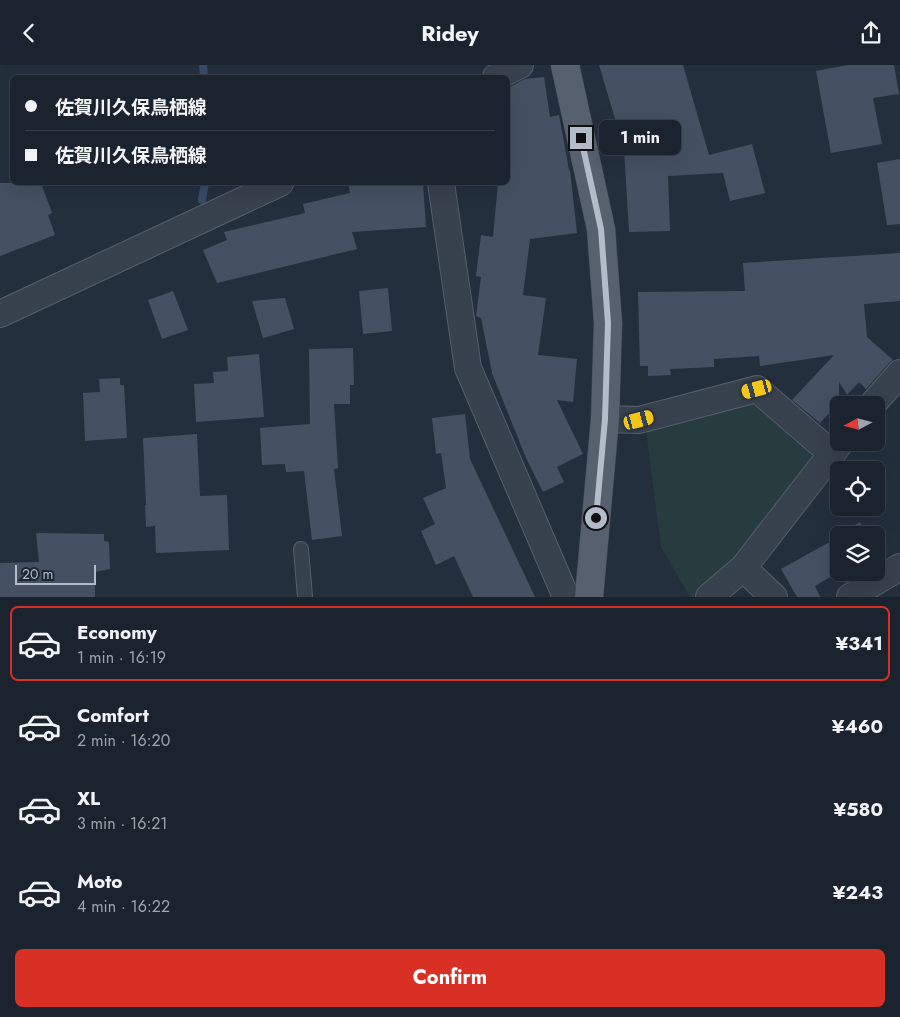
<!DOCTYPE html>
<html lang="en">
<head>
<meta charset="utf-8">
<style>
	:root { --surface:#1b232e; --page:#282f3a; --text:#f1f3f6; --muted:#a0a4aa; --line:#39404a; --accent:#d93025 }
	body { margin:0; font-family:Jost,"Noto Sans JP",sans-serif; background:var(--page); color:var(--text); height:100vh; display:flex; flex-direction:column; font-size:19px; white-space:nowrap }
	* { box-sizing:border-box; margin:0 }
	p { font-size:16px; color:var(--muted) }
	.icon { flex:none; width:28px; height:28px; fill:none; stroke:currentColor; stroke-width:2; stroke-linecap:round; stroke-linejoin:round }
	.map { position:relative; height:532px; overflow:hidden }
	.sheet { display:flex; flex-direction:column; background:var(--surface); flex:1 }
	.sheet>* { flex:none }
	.guide { position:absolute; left:10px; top:10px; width:500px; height:110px; border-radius:8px; box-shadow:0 5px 20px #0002,0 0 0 1px var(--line); display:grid; align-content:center; height:110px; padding:0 15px; background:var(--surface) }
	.needle { width:32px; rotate:263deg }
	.fabs { position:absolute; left:830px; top:331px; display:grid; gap:10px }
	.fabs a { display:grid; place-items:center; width:55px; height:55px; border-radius:8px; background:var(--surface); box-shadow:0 5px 20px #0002,0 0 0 1px var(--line); font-size:25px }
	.scale { position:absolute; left:15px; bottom:12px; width:81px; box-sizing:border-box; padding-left:5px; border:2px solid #b4bcc9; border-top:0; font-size:14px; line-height:18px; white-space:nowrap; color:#b4bcc9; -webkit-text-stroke:4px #1d2633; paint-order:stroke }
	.end { position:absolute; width:22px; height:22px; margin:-11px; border:6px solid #b4bcc9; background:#111; box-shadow:0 0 0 2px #111 }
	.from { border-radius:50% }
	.bubble { position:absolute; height:35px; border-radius:8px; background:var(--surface); box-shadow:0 5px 20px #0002,0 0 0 1px var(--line); font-size:16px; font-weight:700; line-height:35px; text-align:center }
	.car { position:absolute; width:15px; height:30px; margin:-15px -8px; border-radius:6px; box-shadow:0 0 4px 1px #0007; background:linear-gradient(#f5c518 24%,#345 0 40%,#f5c518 0 76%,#345 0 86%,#f5c518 0) }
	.guide b { display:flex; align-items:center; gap:18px; height:48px; font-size:19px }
	.guide b+b { border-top:1px solid var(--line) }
	.guide i { width:12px; height:12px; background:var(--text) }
	ul { padding:9px 0 0; list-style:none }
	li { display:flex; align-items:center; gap:15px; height:75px; margin:0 10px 8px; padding:0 5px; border:2px solid transparent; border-radius:8px }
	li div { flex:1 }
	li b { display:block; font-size:19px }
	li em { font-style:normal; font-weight:700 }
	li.active { border-color:var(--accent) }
	li>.icon { width:45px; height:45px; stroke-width:1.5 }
	.cta { display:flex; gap:10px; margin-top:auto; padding:10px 15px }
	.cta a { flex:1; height:58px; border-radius:8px; background:var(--accent); color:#fff; font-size:20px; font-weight:700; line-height:58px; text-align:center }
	header { display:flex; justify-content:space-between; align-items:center; height:65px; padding:0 15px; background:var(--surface); font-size:22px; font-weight:700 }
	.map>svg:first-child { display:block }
	.green { fill:#263c3f }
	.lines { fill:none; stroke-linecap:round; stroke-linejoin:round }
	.stream { stroke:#394c67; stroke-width:8 }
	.building { fill:#455162 }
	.service-casing { stroke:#565f6c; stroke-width:16 }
	.minor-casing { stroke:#565f6c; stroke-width:28 }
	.primary-casing { stroke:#414a57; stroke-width:29 }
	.service { stroke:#38414e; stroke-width:14 }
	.minor { stroke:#38414e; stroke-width:26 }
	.primary { stroke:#56606e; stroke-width:28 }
	.route { stroke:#b4bcc9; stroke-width:6 }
</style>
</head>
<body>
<header><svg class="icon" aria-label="back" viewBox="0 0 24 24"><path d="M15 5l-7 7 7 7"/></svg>Ridey<svg class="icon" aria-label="share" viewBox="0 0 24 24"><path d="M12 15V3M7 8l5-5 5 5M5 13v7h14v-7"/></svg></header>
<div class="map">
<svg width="900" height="532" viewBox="0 0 900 532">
	<rect width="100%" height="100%" fill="#242f3e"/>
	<path class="green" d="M754,339L811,383L810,404L726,507L693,532H690L661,482L646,366L683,353Z"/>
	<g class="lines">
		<g class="stream">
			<path d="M203,0L204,12"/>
			<path d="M202,135L205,118"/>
		</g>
	</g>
	<g class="building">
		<path d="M599,0H683L709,90L752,79L765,128L730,136L723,108L668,111L670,166L629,167L624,84Z"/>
		<path d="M848,0H894L899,29L873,33L882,79L831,88L816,6Z"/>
		<path d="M544,12L550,52L559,50L569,105H570L577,168L530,174L523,230L546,233L538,290L577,294L573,337L557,335L583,389L557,402L564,417L543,427L526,393L492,308L481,253L476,251L481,212L476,211L481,170L493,172L498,118H508V23L525,14Z"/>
		<path d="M900,94V159L887,160L877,98Z"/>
		<path d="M0,118H41L52,148L48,150L55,170L0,191Z"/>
		<path d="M348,118H423L426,162L352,167L357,184L217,218L203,185L227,175L224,167L305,148L303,139L350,128Z"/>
		<path d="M900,188V236L864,239L867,272L893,295L889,298L866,324L859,317L847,330L839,317V338L820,358L792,335L834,290L760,301L759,291L714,294V302L670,304L671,310L648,311V301H640L638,227L745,226L743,198Z"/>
		<path d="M388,223L392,266L363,269L359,226Z"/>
		<path d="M173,226L188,265L162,274L148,235Z"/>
		<path d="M285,233L294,264L263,273L252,236Z"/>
		<path d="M353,283L354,320H350V339H334L338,403L334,404L342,471L312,475L304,406L286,407L285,399L262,400L260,363L310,359L309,284Z"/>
		<path d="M259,289L264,352L196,357L194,319L214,318L213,307L228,306L227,292Z"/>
		<path d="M120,313V320H124L127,373L85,376L83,328L100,327L99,314Z"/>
		<path d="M465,349L470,394L535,532H473L454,491L436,500L421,466L435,459L423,433L446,423L441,388L436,389L432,353Z"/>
		<path d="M197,369L200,431L227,430L229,485L156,488L155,461L146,462L145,440H146L143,373Z"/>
		<path d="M860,457L867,470H839V507L815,521L820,532H797L781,504L835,474L834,472Z"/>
		<path d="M36,468L104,469V476L109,477L110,504L95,507V532H0V498L39,497Z"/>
	</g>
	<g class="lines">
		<defs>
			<path id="service" d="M301,484L305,532"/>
			<g id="minor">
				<path d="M496,12L520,0"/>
				<path d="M441,118L468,303L566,532"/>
				<path d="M0,249L280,118"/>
				<path d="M872,340L900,308"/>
				<path d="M605,354L639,355L757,324L831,388"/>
				<path d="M743,503L774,532"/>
				<path d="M709,532L743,503L840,378"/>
				<path d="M850,532L900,502"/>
			</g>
			<path id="primary" d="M565,0L601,164L608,258L605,354L589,532"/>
		</defs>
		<use href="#service" class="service-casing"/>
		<use href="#minor" class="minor-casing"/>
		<use href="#primary" class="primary-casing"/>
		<use href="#service" class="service"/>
		<use href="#minor" class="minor"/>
		<use href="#primary" class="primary"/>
	</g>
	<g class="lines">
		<path class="route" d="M581,73L601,164L608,258L605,354L596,453"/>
	</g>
</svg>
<div class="fabs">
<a><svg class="needle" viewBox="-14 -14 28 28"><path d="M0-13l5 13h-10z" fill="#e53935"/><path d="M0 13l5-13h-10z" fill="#a0a4aa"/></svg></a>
<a><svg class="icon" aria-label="locate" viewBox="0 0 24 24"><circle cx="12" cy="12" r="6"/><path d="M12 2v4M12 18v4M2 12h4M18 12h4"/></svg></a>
<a><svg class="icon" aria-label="layers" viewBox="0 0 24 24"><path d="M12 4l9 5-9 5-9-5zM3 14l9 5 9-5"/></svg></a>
</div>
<div class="scale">20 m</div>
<i class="end from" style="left:596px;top:453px"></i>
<i class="end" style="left:581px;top:73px"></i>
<div class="bubble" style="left:599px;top:55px;width:82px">1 min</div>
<i class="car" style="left:757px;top:324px;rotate:255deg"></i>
<i class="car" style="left:639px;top:355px;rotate:75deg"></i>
<div class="guide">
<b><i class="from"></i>佐賀川久保鳥栖線</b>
<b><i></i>佐賀川久保鳥栖線</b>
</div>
</div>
<section class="sheet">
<ul>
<li class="active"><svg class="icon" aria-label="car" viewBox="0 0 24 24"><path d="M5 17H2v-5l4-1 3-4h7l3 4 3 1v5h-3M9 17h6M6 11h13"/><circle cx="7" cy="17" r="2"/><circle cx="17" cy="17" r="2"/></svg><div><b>Economy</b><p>1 min · 16:19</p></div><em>¥341</em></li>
<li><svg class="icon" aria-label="car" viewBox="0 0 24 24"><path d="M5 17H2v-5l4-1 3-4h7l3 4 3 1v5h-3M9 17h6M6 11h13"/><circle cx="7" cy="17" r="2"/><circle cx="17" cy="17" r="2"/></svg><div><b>Comfort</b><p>2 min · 16:20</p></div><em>¥460</em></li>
<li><svg class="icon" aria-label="car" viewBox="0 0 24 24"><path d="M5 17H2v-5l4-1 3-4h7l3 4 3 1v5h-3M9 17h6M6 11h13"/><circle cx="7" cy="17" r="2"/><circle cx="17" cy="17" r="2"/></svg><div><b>XL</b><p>3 min · 16:21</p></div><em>¥580</em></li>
<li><svg class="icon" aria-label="car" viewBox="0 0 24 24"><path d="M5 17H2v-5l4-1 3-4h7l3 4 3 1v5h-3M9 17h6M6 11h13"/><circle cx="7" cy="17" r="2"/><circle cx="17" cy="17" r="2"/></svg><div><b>Moto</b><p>4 min · 16:22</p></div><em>¥243</em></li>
</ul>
<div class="cta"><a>Confirm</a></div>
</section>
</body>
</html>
